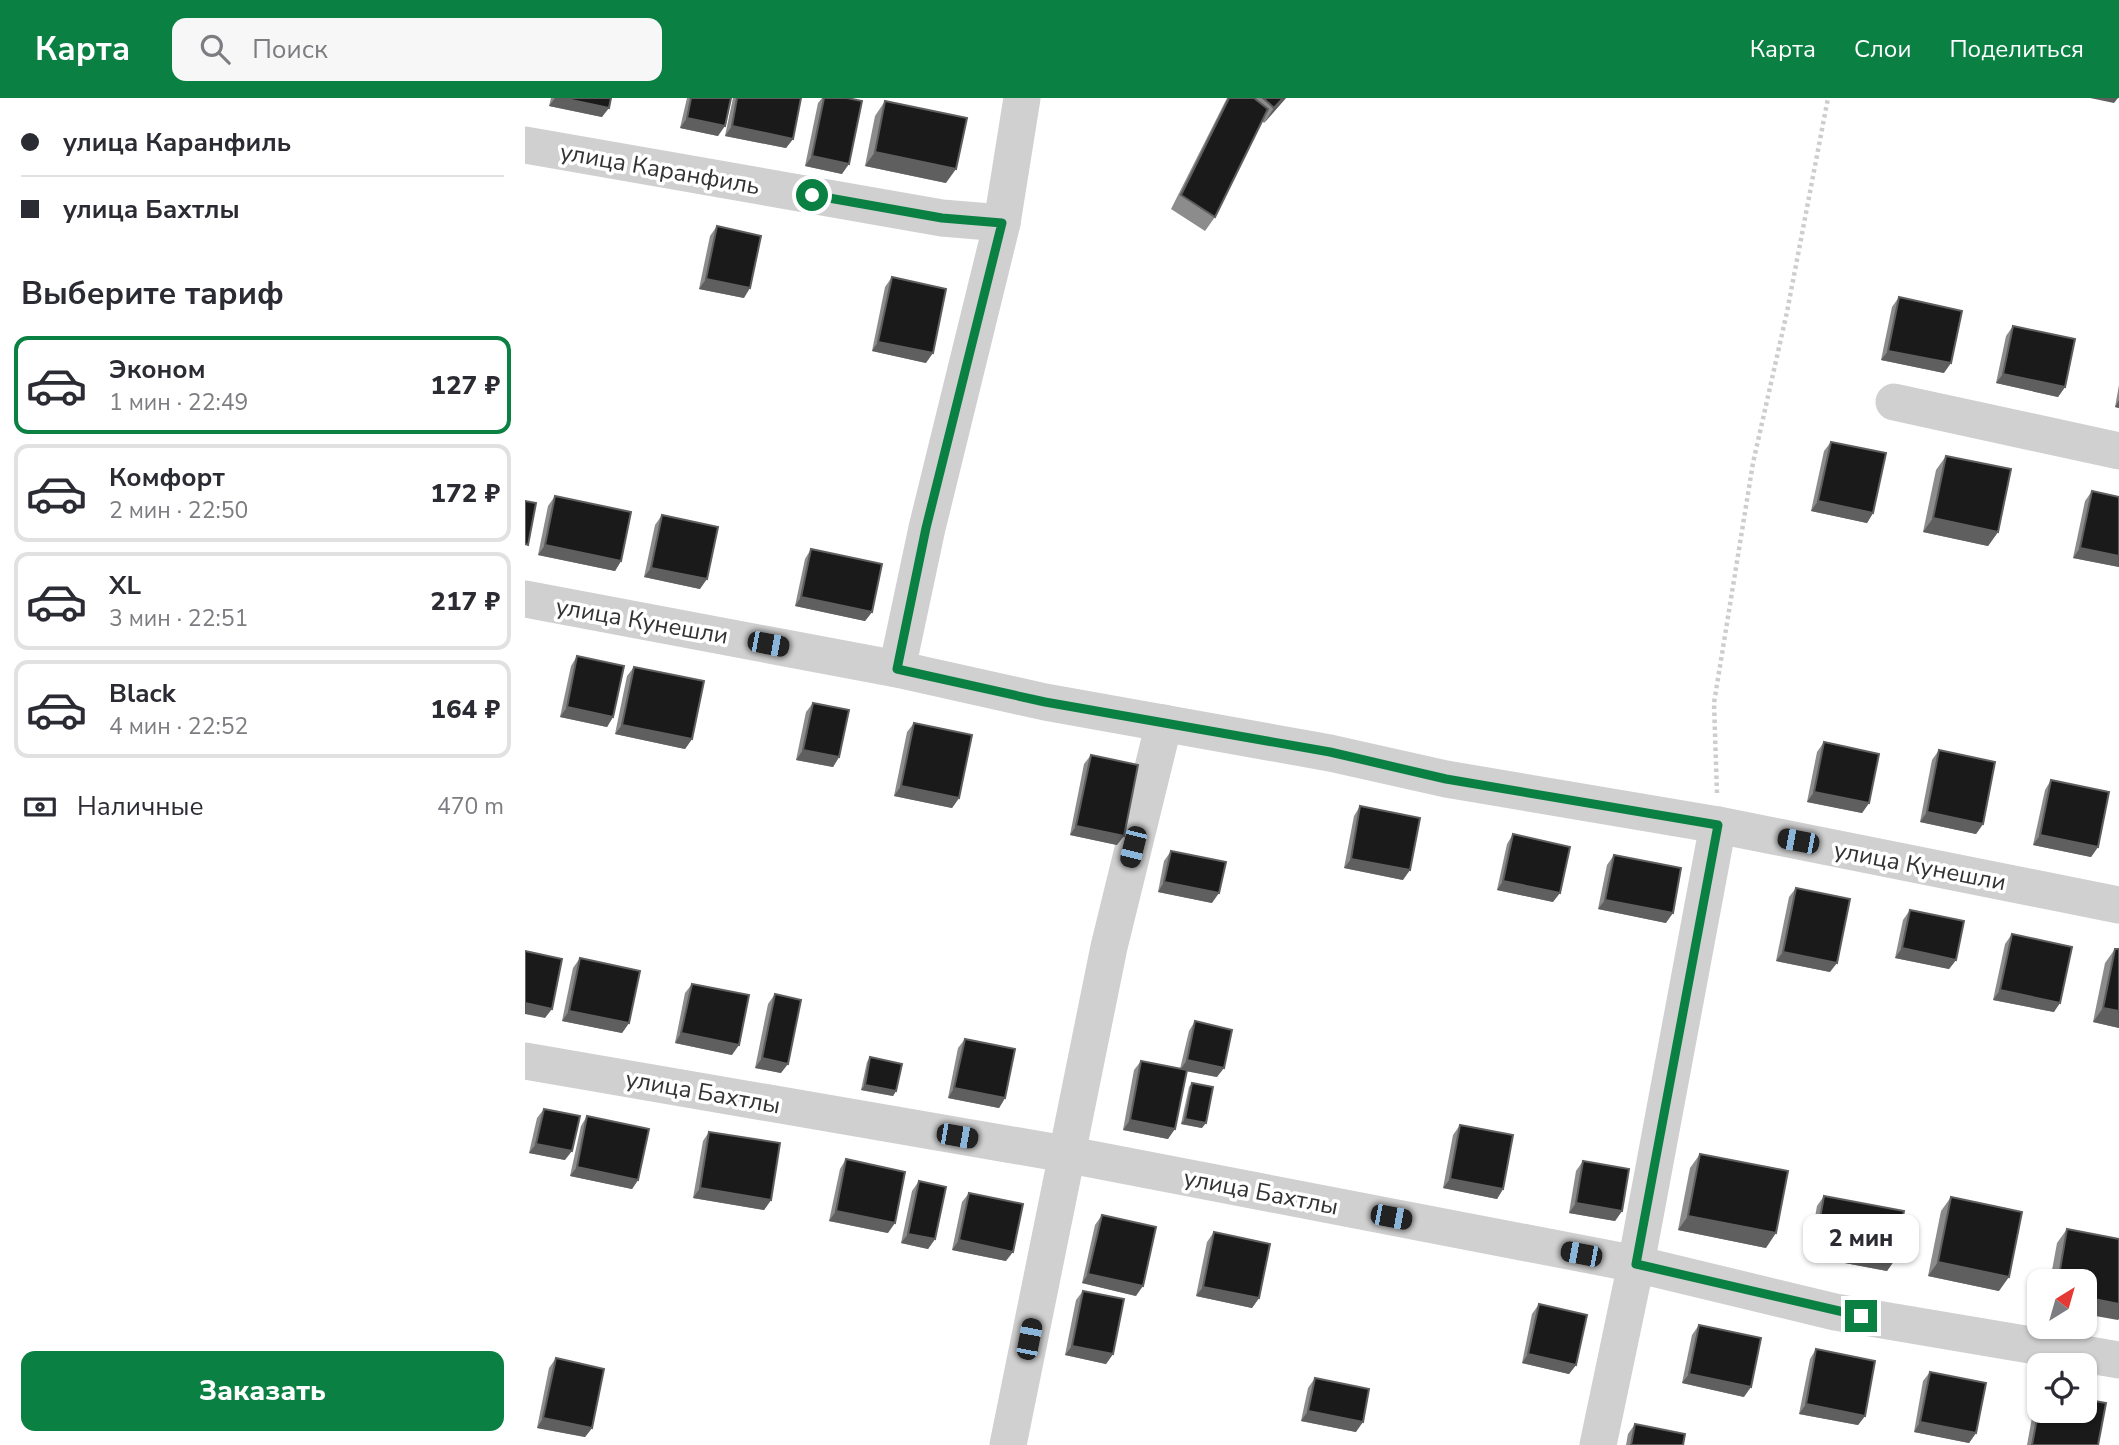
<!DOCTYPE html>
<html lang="ru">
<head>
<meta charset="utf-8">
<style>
	:root { --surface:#fff; --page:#f7f7f7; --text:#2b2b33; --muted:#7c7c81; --line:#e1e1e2; --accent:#0b8043 }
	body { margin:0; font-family:"Nunito Sans",sans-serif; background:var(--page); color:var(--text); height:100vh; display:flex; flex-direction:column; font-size:26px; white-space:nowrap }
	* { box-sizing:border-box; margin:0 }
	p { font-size:23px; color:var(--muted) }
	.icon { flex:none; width:38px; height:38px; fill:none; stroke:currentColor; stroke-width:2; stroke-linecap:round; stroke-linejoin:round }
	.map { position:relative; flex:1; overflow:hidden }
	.panel { display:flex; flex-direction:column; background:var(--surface); width:525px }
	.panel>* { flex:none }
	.banner { display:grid; align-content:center; height:154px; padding:0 21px; background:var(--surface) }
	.needle { width:46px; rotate:37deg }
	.buttons { position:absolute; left:1502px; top:1171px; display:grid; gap:14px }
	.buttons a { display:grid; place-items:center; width:70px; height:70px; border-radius:14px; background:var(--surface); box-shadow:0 2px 5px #0004; font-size:35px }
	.end { position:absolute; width:32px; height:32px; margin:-16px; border:9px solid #0b8043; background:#fff; box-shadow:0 0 0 4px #fff }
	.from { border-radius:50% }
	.bubble { position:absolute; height:49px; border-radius:14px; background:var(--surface); box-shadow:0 2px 5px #0004; font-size:23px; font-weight:800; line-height:49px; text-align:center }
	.car { position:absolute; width:21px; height:42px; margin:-21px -10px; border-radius:9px; box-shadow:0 0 5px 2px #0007; background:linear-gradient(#222 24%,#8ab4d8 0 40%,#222 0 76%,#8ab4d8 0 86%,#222 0) }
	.banner b { display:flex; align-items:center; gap:24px; height:66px; font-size:26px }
	.banner b+b { border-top:2px solid var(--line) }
	.banner i { width:18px; height:18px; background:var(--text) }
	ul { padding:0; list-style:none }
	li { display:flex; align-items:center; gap:21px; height:98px; margin:0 14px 10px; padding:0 7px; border:4px solid var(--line); border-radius:14px }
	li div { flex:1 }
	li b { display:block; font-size:26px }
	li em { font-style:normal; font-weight:800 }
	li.current { border-color:var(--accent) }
	li>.icon { width:63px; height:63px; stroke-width:1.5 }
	h2 { padding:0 21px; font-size:32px; line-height:84px }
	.pay { display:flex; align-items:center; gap:18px; height:77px; padding:0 21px; font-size:26px }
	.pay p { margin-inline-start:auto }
	.button { display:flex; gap:14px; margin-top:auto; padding:14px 21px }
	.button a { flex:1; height:80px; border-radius:14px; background:var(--accent); color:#fff; font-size:28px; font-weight:800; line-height:80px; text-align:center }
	header { display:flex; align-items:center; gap:42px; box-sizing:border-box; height:98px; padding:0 35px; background:var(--accent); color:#fff }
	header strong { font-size:33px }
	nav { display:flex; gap:38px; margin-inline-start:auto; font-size:24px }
	.search { width:490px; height:63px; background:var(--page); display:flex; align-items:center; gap:18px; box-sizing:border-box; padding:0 24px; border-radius:14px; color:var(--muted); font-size:26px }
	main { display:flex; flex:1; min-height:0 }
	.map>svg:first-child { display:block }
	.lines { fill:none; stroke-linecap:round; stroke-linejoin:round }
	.path { stroke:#cdcdcd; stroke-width:4.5; stroke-dasharray:3.5 3.5; stroke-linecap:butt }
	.minor { stroke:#d0d0d0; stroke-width:37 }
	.wall { fill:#8c8c8c }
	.shaded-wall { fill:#5f5f5f }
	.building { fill:#1a1a1a; stroke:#5f5f5f; stroke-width:2 }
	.route { stroke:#0b8043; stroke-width:9 }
	.labels { text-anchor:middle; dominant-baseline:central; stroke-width:7; stroke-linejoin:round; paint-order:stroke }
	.street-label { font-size:24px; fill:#333; stroke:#fff }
</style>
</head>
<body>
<header>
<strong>Карта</strong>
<div class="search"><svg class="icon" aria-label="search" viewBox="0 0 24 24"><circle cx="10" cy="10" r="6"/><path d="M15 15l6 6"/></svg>Поиск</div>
<nav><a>Карта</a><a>Слои</a><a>Поделиться</a></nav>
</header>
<main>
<section class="panel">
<div class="banner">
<b><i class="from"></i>улица Каранфиль</b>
<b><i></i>улица Бахтлы</b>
</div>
<h2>Выберите тариф</h2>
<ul>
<li class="current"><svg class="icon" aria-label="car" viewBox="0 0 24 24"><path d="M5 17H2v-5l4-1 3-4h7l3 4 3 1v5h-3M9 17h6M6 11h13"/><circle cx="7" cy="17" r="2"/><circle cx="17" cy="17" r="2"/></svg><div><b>Эконом</b><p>1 мин · 22:49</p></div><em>127 ₽</em></li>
<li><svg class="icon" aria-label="car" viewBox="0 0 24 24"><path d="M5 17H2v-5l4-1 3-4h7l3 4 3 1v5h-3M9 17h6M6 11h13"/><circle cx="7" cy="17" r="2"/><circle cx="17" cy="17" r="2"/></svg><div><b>Комфорт</b><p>2 мин · 22:50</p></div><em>172 ₽</em></li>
<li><svg class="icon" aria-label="car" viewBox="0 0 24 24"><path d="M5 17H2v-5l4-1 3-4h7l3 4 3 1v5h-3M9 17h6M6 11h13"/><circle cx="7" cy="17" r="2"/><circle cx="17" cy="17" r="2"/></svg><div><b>XL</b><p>3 мин · 22:51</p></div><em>217 ₽</em></li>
<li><svg class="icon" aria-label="car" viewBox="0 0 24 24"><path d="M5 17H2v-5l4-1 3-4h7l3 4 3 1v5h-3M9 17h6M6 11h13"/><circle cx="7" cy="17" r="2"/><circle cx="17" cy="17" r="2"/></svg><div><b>Black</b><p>4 мин · 22:52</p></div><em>164 ₽</em></li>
</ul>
<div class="pay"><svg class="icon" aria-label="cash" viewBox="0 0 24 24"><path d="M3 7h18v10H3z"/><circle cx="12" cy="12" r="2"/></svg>Наличные<p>470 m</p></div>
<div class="button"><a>Заказать</a></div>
</section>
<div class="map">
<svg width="1594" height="1347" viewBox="0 0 1594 1347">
	<rect width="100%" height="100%" fill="#fff"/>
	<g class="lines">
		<path class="path" d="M1192,695L1189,605L1228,365L1262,214L1303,0"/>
		<g class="minor">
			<path d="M0,47L417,120L477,125"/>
			<path d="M1369,304L1594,353"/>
			<path d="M0,501L372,571L520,604L805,655L921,681L1193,727L1594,807"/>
			<path d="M372,571L402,430L477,125L497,0"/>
			<path d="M0,963L540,1056L1111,1166L1310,1214L1594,1262"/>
			<path d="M483,1347L584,849L639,625"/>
			<path d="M1073,1347L1111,1166L1193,727"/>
		</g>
	</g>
	<g class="wall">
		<path d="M26,0H86L77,19L24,8Z"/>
		<path d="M162,0H206L193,38L155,30Z"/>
		<path d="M208,0H276L268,41L261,50L200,38Z"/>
		<path d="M297,0H322L317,76L280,68L293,5Z"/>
		<path d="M702,0H761L739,25L737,23L690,119L680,133L646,111Z"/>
		<path d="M360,3L421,85L340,68L350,18Z"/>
		<path d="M192,128L219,200L174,191L185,138Z"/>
		<path d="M367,179L401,265L347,253L360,189Z"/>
		<path d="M1374,199L1419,275L1356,262L1367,209Z"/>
		<path d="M1488,228L1540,289L1533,299L1471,285L1481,238Z"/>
		<path d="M1594,287V310L1590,309Z"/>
		<path d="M1306,344L1348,415L1342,425L1286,413L1299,353Z"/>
		<path d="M1421,358L1473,434L1463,448L1398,434L1411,372Z"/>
		<path d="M1567,393L1594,399V469L1548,460L1560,403Z"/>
		<path d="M30,398L96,463L90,473L13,457L23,408Z"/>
		<path d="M137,417L175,491L119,479L130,427Z"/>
		<path d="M286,451L347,514L340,523L270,508L280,461Z"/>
		<path d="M52,558L88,619L82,629L35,619L46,568Z"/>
		<path d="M109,569L167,641L160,651L90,636L102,578Z"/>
		<path d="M288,605L314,659L308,669L271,662L281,614Z"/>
		<path d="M389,625L434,700L427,710L369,698L382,634Z"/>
		<path d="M1299,644L1344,705L1337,715L1282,704L1292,654Z"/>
		<path d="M1414,652L1458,726L1451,736L1395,724L1407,662Z"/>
		<path d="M566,657L592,747L545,737L559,666Z"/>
		<path d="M1526,682L1573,749L1566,759L1508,747L1520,692Z"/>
		<path d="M835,708L878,782L819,770L829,718Z"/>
		<path d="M988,736L1028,804L972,792L982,746Z"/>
		<path d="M646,753L687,805L633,794L639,763Z"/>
		<path d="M1089,757L1141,825L1073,811L1082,767Z"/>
		<path d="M1271,790L1305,874L1251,863L1264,799Z"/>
		<path d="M1385,812L1431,862L1424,871L1370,860L1378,822Z"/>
		<path d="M1487,836L1529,914L1468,902L1480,846Z"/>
		<path d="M1590,851L1594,930L1568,924L1580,865Z"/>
		<path d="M55,860L104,925L97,935L37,923L48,870Z"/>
		<path d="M167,886L207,957L150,945L160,895Z"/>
		<path d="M250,896L256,975L230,970L243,906Z"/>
		<path d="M670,923L692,979L662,973L643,1041L598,1032L609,972L616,963L655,971L664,933Z"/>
		<path d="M440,941L480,1000L474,1010L423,1000L433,950Z"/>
		<path d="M345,959L371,993L368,998L336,992L342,964Z"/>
		<path d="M667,985L677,1030L656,1026L664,989Z"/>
		<path d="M19,1011L40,1062L4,1055L12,1020Z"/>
		<path d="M62,1018L113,1082L107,1091L45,1078L56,1028Z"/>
		<path d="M935,1027L978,1091L972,1101L918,1090L928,1037Z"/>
		<path d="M184,1034L246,1102L239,1112L168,1100L178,1043Z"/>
		<path d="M1175,1056L1241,1150L1153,1132L1165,1070Z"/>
		<path d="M321,1061L363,1135L304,1123L315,1071Z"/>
		<path d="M1058,1063L1097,1113L1090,1123L1044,1115L1051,1073Z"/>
		<path d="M394,1083L410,1141L403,1151L376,1145L387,1093Z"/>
		<path d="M444,1095L481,1163L427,1152L437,1104Z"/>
		<path d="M1299,1098L1369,1163L1362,1173L1283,1158L1292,1108Z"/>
		<path d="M1426,1099L1474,1193L1403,1178L1416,1113Z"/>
		<path d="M577,1117L611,1198L557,1185L570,1127Z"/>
		<path d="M1542,1131L1593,1222L1559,1183H1525L1532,1145Z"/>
		<path d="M689,1134L734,1200L727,1210L671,1198L682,1144Z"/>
		<path d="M558,1193L588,1256L581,1266L540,1257L551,1202Z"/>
		<path d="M1014,1206L1051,1267L1044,1276L997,1265L1007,1216Z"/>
		<path d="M1174,1227L1219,1299L1157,1285L1167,1237Z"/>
		<path d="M1291,1251L1340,1318L1333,1327L1274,1316L1285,1261Z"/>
		<path d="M31,1260L67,1330L60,1339L12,1330L24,1270Z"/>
		<path d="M1405,1274L1451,1335L1444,1345L1389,1334L1398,1283Z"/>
		<path d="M790,1280L831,1334L776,1323L783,1290Z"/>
		<path d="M1514,1298V1312L1573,1347H1502L1510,1303Z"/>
		<path d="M1110,1326L1158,1347H1101L1103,1336Z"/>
	</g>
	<g class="shaded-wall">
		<path d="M30,0H37L84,10L77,19L24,8Z"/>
		<path d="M758,0H761L739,25L749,10Z"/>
		<path d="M1565,0H1593L1589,5Z"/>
		<path d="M162,20L200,28L193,38L155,30Z"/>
		<path d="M207,28L268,41L261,50L200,38Z"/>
		<path d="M350,54L431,71L421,85L340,68Z"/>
		<path d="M287,58L324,66L317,76L280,68Z"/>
		<path d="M181,181L225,190L219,200L174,191Z"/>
		<path d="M353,244L408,255L401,265L347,253Z"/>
		<path d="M1363,253L1426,265L1419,275L1356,262Z"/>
		<path d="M1478,276L1540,289L1533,299L1471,285Z"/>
		<path d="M1594,302V310L1590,309Z"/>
		<path d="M1293,403L1348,415L1342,425L1286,413Z"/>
		<path d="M1408,420L1473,434L1463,448L1398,434Z"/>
		<path d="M20,447L96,463L90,473L13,457Z"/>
		<path d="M1555,450L1594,458V469L1548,460Z"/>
		<path d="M126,470L182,481L175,491L119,479Z"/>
		<path d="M276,499L347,514L340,523L270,508Z"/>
		<path d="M42,609L88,619L82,629L35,619Z"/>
		<path d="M97,627L167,641L160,651L90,636Z"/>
		<path d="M278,652L314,659L308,669L271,662Z"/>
		<path d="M376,688L434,700L427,710L369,698Z"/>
		<path d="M1289,694L1344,705L1337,715L1282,704Z"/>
		<path d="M1402,714L1458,726L1451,736L1395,724Z"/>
		<path d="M551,728L599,738L592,747L545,737Z"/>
		<path d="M1515,737L1573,749L1566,759L1508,747Z"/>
		<path d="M826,761L885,772L878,782L819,770Z"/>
		<path d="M978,783L1035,795L1028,804L972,792Z"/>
		<path d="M639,784L694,795L687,805L633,794Z"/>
		<path d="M1080,802L1148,815L1141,825L1073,811Z"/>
		<path d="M1377,850L1431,862L1424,871L1370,860Z"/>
		<path d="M1258,854L1312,865L1305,874L1251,863Z"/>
		<path d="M1475,892L1535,905L1529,914L1468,902Z"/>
		<path d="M0,905L27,911L20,920L0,916Z"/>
		<path d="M1578,910L1594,913V930L1568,924Z"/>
		<path d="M44,913L104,925L97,935L37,923Z"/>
		<path d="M156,935L214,947L207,957L150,945Z"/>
		<path d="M237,960L263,966L256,975L230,970Z"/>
		<path d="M662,962L699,970L692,979L655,972Z"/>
		<path d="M340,987L371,993L368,998L336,992Z"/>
		<path d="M429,990L480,1000L474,1010L423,1000Z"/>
		<path d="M660,1021L681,1025L677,1030L656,1026Z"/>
		<path d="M605,1022L650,1031L643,1041L598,1032Z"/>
		<path d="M11,1046L47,1053L40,1062L4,1055Z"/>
		<path d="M52,1069L113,1082L107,1091L45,1078Z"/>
		<path d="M925,1081L978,1091L972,1101L918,1090Z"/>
		<path d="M175,1090L246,1102L239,1112L168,1100Z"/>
		<path d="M1051,1105L1097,1113L1090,1123L1044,1115Z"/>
		<path d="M311,1113L370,1125L363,1135L304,1123Z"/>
		<path d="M1163,1118L1251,1135L1241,1150L1153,1132Z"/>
		<path d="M383,1136L410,1141L403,1151L376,1145Z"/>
		<path d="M434,1142L488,1154L481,1163L427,1152Z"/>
		<path d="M1290,1148L1369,1163L1362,1173L1283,1158Z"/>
		<path d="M1413,1164L1484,1179L1474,1193L1403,1178Z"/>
		<path d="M563,1176L618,1188L611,1198L557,1185Z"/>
		<path d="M678,1189L734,1200L727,1210L671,1198Z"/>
		<path d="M1559,1199L1594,1206V1221L1593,1222L1559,1216Z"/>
		<path d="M547,1248L588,1256L581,1266L540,1257Z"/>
		<path d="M1003,1256L1051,1267L1044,1276L997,1265Z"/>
		<path d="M1164,1276L1226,1289L1219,1299L1157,1285Z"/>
		<path d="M1281,1306L1340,1318L1333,1327L1274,1316Z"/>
		<path d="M783,1313L838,1324L831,1334L776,1323Z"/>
		<path d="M18,1320L67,1330L60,1339L12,1330Z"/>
		<path d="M1395,1324L1451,1335L1444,1345L1389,1334Z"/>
	</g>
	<g class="building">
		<path d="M37,0H86L84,10Z"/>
		<path d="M166,0H206L200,28L162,20Z"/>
		<path d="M212,0H276L268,41L207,28Z"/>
		<path d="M299,0H322L337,3L324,66L287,58Z"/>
		<path d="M704,0H729L743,11L690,119L656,97Z"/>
		<path d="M738,0H758L749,10Z"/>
		<path d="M360,3L442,20L431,71L350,54Z"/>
		<path d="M192,128L236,138L225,190L181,181Z"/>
		<path d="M367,179L421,191L408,255L353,244Z"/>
		<path d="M1374,199L1437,213L1426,265L1363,253Z"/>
		<path d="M1488,228L1550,241L1540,289L1478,276Z"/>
		<path d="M1306,344L1361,355L1348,415L1293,403Z"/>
		<path d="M1421,358L1486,371L1473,434L1408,420Z"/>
		<path d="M1567,393L1594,399V458L1555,450Z"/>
		<path d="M30,398L106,414L96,463L20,447Z"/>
		<path d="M0,403L11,405L3,447L0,446Z"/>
		<path d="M137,417L193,429L182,481L126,470Z"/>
		<path d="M286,451L357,466L347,514L276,499Z"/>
		<path d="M52,558L99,568L88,619L42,609Z"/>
		<path d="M109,569L179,583L167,641L97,627Z"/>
		<path d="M288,605L324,612L314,659L278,652Z"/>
		<path d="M389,625L447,637L434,700L376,688Z"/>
		<path d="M1299,644L1354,656L1344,705L1289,694Z"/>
		<path d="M1414,652L1470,664L1458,726L1402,714Z"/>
		<path d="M566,657L613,667L599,738L551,728Z"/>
		<path d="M1526,682L1584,694L1573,749L1515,737Z"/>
		<path d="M835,708L895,720L885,772L826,761Z"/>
		<path d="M988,736L1045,749L1035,795L978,783Z"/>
		<path d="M646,753L701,764L694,795L639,784Z"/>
		<path d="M1089,757L1156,770L1148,815L1080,802Z"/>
		<path d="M1271,790L1325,801L1312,865L1258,854Z"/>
		<path d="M1385,812L1439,823L1431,862L1377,850Z"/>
		<path d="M1487,836L1547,849L1535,905L1475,892Z"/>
		<path d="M1590,851H1594V913L1578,910Z"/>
		<path d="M0,853L37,861L27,911L0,905Z"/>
		<path d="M55,860L115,873L104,925L44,913Z"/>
		<path d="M167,886L224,897L214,947L156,935Z"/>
		<path d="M250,896L276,902L263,966L237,960Z"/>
		<path d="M670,923L707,932L699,970L662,962Z"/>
		<path d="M440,941L490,951L480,1000L429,990Z"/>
		<path d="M345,959L377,966L371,993L340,987Z"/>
		<path d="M616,963L662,972L650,1031L605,1022Z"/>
		<path d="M667,985L688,989L681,1025L660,1021Z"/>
		<path d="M19,1011L55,1018L47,1053L11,1046Z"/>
		<path d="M62,1018L124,1031L113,1082L52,1069Z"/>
		<path d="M935,1027L988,1037L978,1091L925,1081Z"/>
		<path d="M184,1034L255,1045L246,1102L175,1090Z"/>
		<path d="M1175,1056L1263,1073L1251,1135L1163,1118Z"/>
		<path d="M321,1061L380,1074L370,1125L311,1113Z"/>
		<path d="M1058,1063L1104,1071L1097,1113L1051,1105Z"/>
		<path d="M394,1083L421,1089L410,1141L383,1136Z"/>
		<path d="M444,1095L498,1106L488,1154L434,1142Z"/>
		<path d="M1299,1098L1379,1113L1369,1163L1290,1148Z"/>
		<path d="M1426,1099L1497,1114L1484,1179L1413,1164Z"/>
		<path d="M577,1117L631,1129L618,1188L563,1176Z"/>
		<path d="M1542,1131L1594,1141V1206L1559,1199V1183H1533Z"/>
		<path d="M689,1134L745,1146L734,1200L678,1189Z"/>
		<path d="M558,1193L599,1201L588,1256L547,1248Z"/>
		<path d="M1014,1206L1062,1217L1051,1267L1003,1256Z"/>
		<path d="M1174,1227L1236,1240L1226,1289L1164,1276Z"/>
		<path d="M1291,1251L1350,1263L1340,1318L1281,1306Z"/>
		<path d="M31,1260L79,1271L67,1330L18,1320Z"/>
		<path d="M1405,1274L1461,1285L1451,1335L1395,1324Z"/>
		<path d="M790,1280L844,1291L838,1324L783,1313Z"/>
		<path d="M1559,1301L1581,1305L1573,1347H1507L1514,1310V1312H1559Z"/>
		<path d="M1110,1326L1160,1336L1158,1347H1106Z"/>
	</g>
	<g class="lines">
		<path class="route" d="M287,97L417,120L477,125L401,430L372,571L520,604L805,654L921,681L1193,727L1111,1166L1336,1218"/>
	</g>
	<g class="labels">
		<g class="street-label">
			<text transform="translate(135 71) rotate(10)">улица Каранфиль</text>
			<text transform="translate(117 523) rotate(10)">улица Кунешли</text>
			<text transform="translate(1395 768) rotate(11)">улица Кунешли</text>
			<text transform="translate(178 994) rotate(10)">улица Бахтлы</text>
			<text transform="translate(736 1094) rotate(11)">улица Бахтлы</text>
		</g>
	</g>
</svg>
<div class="buttons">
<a><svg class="needle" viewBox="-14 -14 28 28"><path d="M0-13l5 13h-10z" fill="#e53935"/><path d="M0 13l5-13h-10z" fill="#7c7c81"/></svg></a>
<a><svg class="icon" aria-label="locate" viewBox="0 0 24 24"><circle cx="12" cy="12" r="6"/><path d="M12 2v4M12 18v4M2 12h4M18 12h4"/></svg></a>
</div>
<i class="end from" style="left:287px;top:97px"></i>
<i class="end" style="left:1336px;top:1218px"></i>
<div class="bubble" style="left:1278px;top:1116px;width:116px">2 мин</div>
<i class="car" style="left:243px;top:546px;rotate:101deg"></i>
<i class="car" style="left:1273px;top:743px;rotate:281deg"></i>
<i class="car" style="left:608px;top:749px;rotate:194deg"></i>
<i class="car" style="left:432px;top:1038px;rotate:100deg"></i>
<i class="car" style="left:866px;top:1119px;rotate:101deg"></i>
<i class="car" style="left:1056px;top:1156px;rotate:281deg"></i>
<i class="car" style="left:504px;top:1241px;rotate:11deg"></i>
</div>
</main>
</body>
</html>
